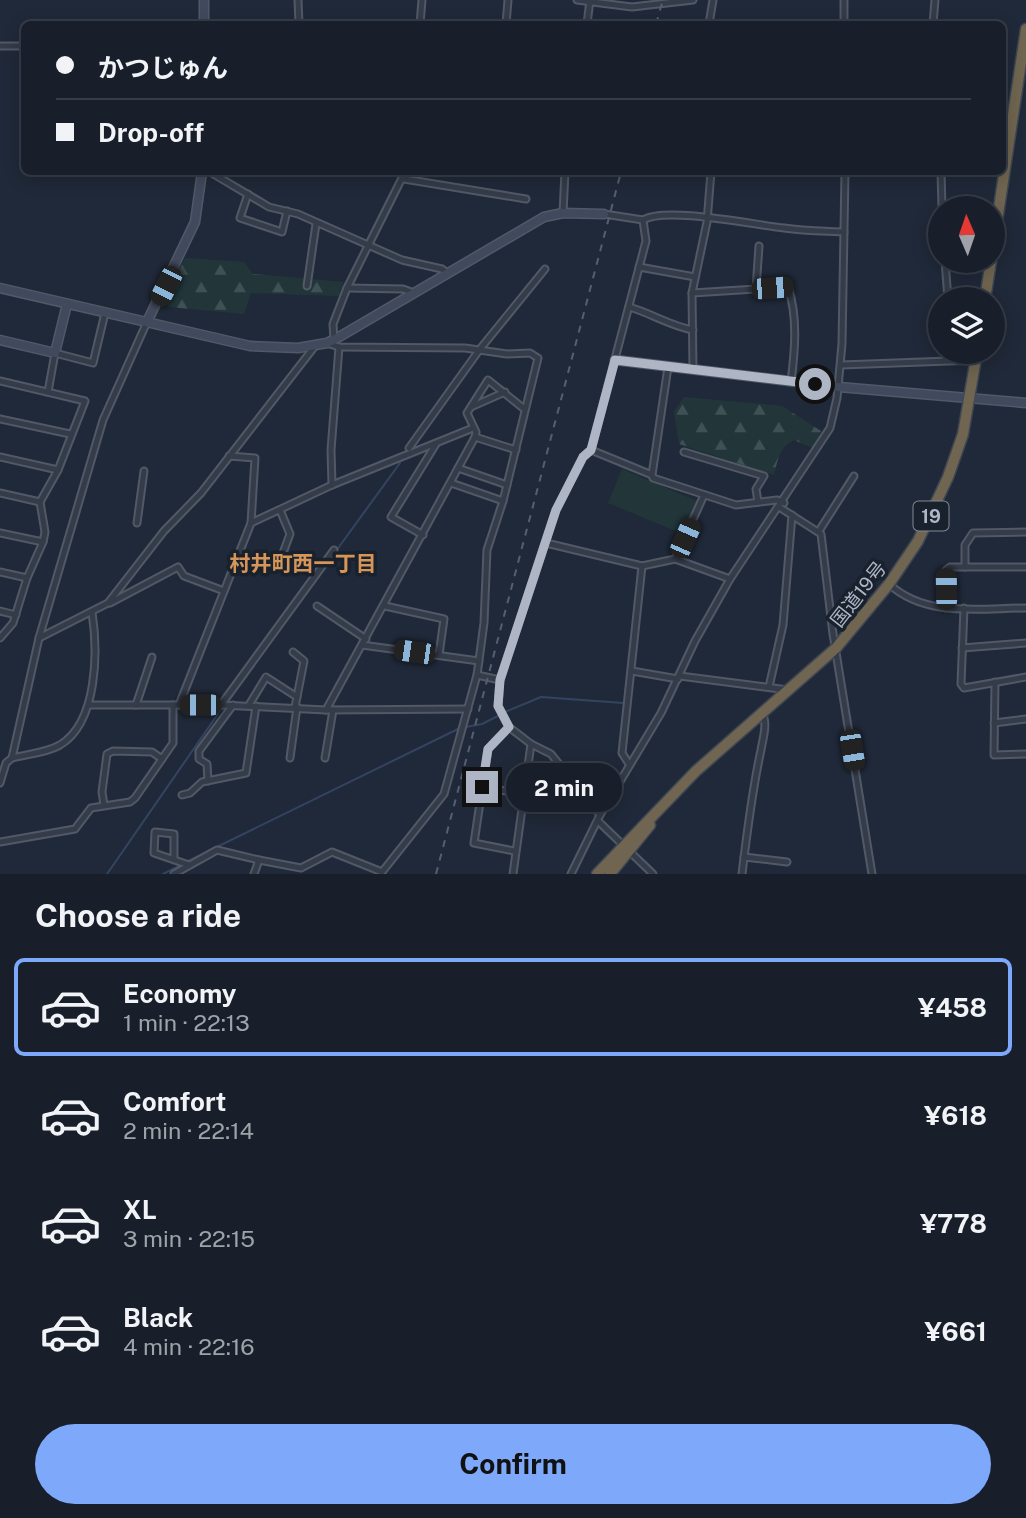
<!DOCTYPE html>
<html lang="en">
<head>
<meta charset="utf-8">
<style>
	:root { --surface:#181f2b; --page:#252c37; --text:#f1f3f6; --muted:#9fa2a9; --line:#363d47; --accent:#7ea8fa }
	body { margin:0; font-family:"Public Sans","Noto Sans JP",sans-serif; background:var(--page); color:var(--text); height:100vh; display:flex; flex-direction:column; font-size:26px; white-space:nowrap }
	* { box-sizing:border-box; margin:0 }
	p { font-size:23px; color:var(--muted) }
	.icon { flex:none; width:38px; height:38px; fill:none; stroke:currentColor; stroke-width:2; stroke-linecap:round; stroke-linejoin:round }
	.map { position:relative; height:874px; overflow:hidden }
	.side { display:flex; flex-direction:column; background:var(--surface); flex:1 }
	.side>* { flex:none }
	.guide { position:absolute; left:21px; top:21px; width:985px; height:154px; border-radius:10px; box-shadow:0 4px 18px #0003,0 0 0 2px var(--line); display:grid; align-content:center; height:154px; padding:0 35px; background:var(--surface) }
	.needle { width:46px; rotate:358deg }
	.controls { position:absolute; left:928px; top:196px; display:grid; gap:14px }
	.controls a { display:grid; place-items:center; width:77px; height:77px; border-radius:50%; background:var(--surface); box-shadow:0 4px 18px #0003,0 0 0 2px var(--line); font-size:35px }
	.end { position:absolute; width:32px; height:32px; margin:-16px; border:9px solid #aeb6c6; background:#111; box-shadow:0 0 0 4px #111 }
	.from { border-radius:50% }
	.bubble { position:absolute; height:49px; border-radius:24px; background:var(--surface); box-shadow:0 4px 18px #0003,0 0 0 2px var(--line); font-size:23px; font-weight:700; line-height:49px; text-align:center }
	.car { position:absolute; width:21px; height:42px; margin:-21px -10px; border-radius:9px; box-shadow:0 0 5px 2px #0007; background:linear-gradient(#222 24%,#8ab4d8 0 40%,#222 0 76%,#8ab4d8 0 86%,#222 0) }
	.guide b { display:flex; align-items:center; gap:24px; height:66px; font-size:26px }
	.guide b+b { border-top:2px solid var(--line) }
	.guide i { width:18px; height:18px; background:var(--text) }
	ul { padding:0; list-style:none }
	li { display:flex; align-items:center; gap:21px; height:98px; margin:0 14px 10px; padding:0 21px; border:4px solid transparent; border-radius:10px }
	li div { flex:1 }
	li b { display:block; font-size:26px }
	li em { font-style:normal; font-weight:700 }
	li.selected { border-color:var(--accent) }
	li>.icon { width:63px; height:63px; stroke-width:1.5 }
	h2 { padding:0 35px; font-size:32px; line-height:84px }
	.primary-button { display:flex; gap:14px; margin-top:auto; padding:14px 35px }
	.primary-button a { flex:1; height:80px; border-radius:42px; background:var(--accent); color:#111; font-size:28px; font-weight:700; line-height:80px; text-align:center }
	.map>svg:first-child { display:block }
	.green { fill:#22363a }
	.forest { fill:url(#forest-firs) }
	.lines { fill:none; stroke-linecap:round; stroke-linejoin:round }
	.stream { stroke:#334461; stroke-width:2 }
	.street-casing { stroke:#515967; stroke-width:9 }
	.secondary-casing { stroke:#515967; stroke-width:11 }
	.highway-casing { stroke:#3e4654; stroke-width:13 }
	.street { stroke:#343b49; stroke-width:5 }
	.secondary { stroke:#414a5c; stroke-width:8 }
	.highway { stroke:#6f6550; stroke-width:10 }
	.rail { stroke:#555f70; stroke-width:2; stroke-dasharray:7 7; stroke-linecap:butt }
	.route { stroke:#aeb6c6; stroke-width:9 }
	.labels { text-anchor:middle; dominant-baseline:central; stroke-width:7; stroke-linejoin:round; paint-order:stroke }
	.shield { fill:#19212d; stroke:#818998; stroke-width:2 }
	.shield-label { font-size:18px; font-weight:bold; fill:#aeb6c6 }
	.street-label { font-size:19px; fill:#aeb6c6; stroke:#19212d }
	.neighbourhood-label { font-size:21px; font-weight:bold; fill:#d69559; stroke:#19212d }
</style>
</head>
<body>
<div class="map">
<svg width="1026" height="874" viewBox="0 0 1026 874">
	<defs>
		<pattern id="forest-firs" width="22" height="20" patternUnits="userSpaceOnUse" patternTransform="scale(1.75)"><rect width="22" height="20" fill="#22363a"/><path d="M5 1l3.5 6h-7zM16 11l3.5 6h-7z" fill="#405155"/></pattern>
	</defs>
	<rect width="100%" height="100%" fill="#202939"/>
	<path class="green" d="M622,469L697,501L683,534L608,503Z"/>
	<g class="forest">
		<path d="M185,258L244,262L253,274L343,282L339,296L251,293L244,314L169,307L165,296Z"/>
		<path d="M684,397L782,406L821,431L815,449L794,440C779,447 778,460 774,475L679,444L674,412Z"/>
	</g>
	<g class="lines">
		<g class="stream">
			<path d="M336,551L400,463"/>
			<path d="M505,712L541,697L623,703"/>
			<path d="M466,727L482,724L500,715"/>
			<path d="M186,862L460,728"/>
			<path d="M107,874L222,708"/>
			<path d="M163,874L181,865"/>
		</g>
		<defs>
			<g id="street">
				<path d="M298,0L299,24"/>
				<path d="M577,0L632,7L693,0"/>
				<path d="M844,0V24"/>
				<path d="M420,24L422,0"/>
				<path d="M506,24L508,0"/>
				<path d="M587,24L590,0"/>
				<path d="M709,24L713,0"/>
				<path d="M933,24L935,0"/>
				<path d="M0,46H24"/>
				<path d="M210,172L269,207L298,214L402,260L442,269L447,273"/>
				<path d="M941,172L942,208"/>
				<path d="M404,179L526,199"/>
				<path d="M248,194L240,218L282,232L287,211"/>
				<path d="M563,213L565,172"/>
				<path d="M643,220C665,206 755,225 784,228C804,231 824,231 844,232"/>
				<path d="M945,261L948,299"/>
				<path d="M639,267L695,277"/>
				<path d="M307,286L316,224"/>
				<path d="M347,288L403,289L414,293"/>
				<path d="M756,289L759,246"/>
				<path d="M692,293L788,287C798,317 795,350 791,382"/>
				<path d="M629,307C651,313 670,326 693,330"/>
				<path d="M334,340L333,324L347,288L405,172"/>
				<path d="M841,365L976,360"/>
				<path d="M693,370L692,293L707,222L711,172"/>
				<path d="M0,381L85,401L58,470L40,502L45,532L43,542L27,578L13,623L0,638"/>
				<path d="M48,392L55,353L93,363L105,313"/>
				<path d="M471,407L505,392"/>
				<path d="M0,419L70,434"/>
				<path d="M475,437L516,450"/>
				<path d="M409,448L480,349L545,269"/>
				<path d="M591,450L652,475L653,478L736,505L777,500L784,503"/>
				<path d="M684,452L764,476L756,489L758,502"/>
				<path d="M0,457L58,470"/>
				<path d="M458,468L507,485"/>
				<path d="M652,475L668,367"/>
				<path d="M451,483L503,501"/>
				<path d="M332,485L331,450L339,347"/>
				<path d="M0,493L40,502"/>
				<path d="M779,507L821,534L833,634L872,874"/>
				<path d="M280,510L290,534L280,561"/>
				<path d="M137,523L144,471"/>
				<path d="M251,523L332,485L473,428"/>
				<path d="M819,531L854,476"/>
				<path d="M0,533L43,542"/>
				<path d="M423,535L391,517L436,444"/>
				<path d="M546,543L642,566L675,559L704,495"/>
				<path d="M675,559L730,579"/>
				<path d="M965,567V545L973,533L1026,532"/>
				<path d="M0,572L27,578"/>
				<path d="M889,584C926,618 980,608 1026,608"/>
				<path d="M110,603L178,567L184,576L224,591"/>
				<path d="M317,606L366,639"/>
				<path d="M385,606L444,619L439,655"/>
				<path d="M946,608V570L950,567H1026"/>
				<path d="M964,608L961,684L964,688L1026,677"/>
				<path d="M0,611L16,615"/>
				<path d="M39,638L108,603L164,531L201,493L315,346"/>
				<path d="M362,645L479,661"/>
				<path d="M962,648L1026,643"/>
				<path d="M293,652L304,661L295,707"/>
				<path d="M632,671L678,679"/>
				<path d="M477,675L500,680"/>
				<path d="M680,676L788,690"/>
				<path d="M995,682L994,755L1026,754"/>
				<path d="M769,687L783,625L792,515"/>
				<path d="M90,705H221L326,710L468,709"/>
				<path d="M136,705L152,657"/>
				<path d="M179,705L251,523L255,458L229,456"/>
				<path d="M221,705L334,550"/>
				<path d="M249,705L266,677L297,697"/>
				<path d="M326,710L475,437L476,432L467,413L488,380L523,408"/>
				<path d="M994,723L1026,719"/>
				<path d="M509,727L488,749L474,843L514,851"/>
				<path d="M12,758L39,638L103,420L147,322"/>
				<path d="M290,758L297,707"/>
				<path d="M325,758L333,710"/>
				<path d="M629,764L622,753L642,566"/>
				<path d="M208,781L207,764L199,759V751L233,705"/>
				<path d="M0,783L6,763L12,758C28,754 46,753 60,745C98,722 98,651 92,612"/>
				<path d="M482,787L523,794"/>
				<path d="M182,795L190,793L202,782L246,773L256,706"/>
				<path d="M104,805L102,792L107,754L113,751L152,752L162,759"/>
				<path d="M600,815L551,754L531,744L509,727L498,706L500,680L556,510L583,457L591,450L646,241L643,220L604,214"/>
				<path d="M598,821L653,874"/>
				<path d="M0,842L75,829L91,808L130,802L135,798L173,743V705"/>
				<path d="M744,857L787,862"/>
				<path d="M174,860V834L155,832L154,853L189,865"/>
				<path d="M174,874L217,850L259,860"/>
				<path d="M254,874L259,860L301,868L332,852L382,872L444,794L477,675L484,623L487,550L503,501L538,358L530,353L507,354L465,348L339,347L327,343"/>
				<path d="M513,874L531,744"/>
				<path d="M571,874L600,815L661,713L695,641L730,579L830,428L837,398L842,344L845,172"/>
				<path d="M742,874C747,832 752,791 761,750C763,738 768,723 762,713"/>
			</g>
			<g id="secondary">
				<path d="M204,24V0"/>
				<path d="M0,288L250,346L298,348L327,343L339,337L544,217L563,213L604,214"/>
				<path d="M147,322L195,222L202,172"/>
				<path d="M0,340L55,353L67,304"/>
				<path d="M615,360L839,387L1026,403"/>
			</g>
			<g id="highway">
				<path d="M992,254L1026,29"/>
				<path d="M985,299L991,261"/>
				<path d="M597,874L696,771L836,648L889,584L918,541L948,477L963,434L977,352"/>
				<path d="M610,874L650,825"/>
			</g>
		</defs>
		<use href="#street" class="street-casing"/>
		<use href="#secondary" class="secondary-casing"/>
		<use href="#highway" class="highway-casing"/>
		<use href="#street" class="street"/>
		<use href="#secondary" class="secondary"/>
		<use href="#highway" class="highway"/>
		<g class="rail">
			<path d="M656,24L663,0"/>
			<path d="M436,874L621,172"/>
		</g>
	</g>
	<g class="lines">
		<path class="route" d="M482,787L488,749L509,727L498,706L500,680L556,510L583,457L591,450L615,360L815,384"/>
	</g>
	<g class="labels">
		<rect class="shield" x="913.5" y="501.5" width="35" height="29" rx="5"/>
		<g class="shield-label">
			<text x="931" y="516">19</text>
		</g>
		<g class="street-label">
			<text transform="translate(858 594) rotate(-52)">国道19号</text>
		</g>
		<g class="neighbourhood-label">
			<text x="303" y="563">村井町西一丁目</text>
		</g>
	</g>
</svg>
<div class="controls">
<a><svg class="needle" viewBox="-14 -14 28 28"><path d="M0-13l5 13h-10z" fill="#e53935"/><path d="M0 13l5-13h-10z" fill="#9fa2a9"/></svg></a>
<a><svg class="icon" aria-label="layers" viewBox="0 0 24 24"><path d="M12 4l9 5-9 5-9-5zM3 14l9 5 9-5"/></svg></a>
</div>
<i class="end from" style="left:815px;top:384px"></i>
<i class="end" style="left:482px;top:787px"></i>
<div class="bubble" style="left:506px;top:763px;width:116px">2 min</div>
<i class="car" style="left:166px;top:286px;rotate:207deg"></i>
<i class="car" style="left:772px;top:288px;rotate:86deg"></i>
<i class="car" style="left:685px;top:538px;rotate:24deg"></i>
<i class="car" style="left:946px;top:589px;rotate:359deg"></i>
<i class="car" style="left:414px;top:652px;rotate:278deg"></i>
<i class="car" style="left:200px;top:705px;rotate:270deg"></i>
<i class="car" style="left:852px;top:750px;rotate:171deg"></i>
<div class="guide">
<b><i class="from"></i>かつじゅん</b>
<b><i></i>Drop-off</b>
</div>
</div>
<section class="side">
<h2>Choose a ride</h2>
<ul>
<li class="selected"><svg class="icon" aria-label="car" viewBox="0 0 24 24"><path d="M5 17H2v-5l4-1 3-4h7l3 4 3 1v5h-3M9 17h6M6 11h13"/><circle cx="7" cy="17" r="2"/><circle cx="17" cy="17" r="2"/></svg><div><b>Economy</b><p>1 min · 22:13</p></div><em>¥458</em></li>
<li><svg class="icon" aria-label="car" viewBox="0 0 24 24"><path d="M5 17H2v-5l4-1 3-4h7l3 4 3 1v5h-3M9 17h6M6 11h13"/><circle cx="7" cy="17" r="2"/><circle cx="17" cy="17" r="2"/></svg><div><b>Comfort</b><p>2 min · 22:14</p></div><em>¥618</em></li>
<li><svg class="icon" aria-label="car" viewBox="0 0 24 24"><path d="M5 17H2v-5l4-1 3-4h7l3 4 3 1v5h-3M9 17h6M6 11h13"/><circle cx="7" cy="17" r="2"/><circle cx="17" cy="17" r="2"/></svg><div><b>XL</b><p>3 min · 22:15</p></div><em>¥778</em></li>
<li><svg class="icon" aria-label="car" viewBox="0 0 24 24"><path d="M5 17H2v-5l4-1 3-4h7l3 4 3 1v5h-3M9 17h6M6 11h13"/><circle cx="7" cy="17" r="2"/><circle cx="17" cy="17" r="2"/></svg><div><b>Black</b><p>4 min · 22:16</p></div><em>¥661</em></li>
</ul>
<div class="primary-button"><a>Confirm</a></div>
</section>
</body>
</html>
